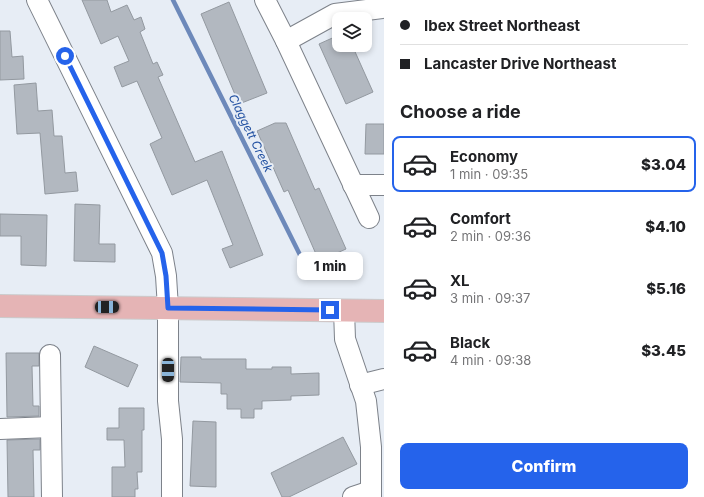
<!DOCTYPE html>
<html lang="en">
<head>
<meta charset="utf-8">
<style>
	:root { --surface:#fff; --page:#f2f2f2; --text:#202124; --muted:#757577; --line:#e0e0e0; --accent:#2563eb }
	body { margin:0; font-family:Inter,sans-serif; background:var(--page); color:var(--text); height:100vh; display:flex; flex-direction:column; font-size:15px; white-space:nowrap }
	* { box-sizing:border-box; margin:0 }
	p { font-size:13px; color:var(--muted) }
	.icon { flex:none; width:22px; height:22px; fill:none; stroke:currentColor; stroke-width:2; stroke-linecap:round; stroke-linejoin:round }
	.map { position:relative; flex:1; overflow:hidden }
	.side { display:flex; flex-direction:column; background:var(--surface); width:320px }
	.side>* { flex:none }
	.top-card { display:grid; align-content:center; height:88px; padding:0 16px; background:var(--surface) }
	.fabs { position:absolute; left:332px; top:12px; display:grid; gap:8px }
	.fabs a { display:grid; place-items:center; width:40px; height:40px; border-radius:8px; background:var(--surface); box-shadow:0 2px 6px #0003; font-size:20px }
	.end { position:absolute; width:18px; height:18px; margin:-9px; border:5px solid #2563eb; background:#fff; box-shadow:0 0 0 2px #fff }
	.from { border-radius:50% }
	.bubble { position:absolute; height:28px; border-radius:8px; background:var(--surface); box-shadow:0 2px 6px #0003; font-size:13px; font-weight:800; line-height:28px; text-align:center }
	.car { position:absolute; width:12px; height:24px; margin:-12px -6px; border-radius:5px; box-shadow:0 0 3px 1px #0007; background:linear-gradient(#222 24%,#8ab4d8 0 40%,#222 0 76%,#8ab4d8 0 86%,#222 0) }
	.top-card b { display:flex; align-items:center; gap:14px; height:38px; font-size:15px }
	.top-card b+b { border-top:1px solid var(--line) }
	.top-card i { width:10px; height:10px; background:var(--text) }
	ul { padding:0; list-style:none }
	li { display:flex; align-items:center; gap:12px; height:56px; margin:0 8px 6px; padding:0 8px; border:2px solid transparent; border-radius:8px }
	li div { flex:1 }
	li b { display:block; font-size:15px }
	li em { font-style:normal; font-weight:800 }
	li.on { border-color:var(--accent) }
	li>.icon { width:36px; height:36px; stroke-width:1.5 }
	h2 { padding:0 16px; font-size:18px; line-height:48px }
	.button { display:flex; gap:8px; margin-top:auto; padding:8px 16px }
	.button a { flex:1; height:46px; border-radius:8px; background:var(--accent); color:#fff; font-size:16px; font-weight:800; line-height:46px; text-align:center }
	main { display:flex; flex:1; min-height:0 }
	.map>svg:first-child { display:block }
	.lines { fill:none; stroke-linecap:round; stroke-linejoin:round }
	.stream { stroke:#6d89ba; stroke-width:4.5 }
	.building { fill:#b2b8c0; stroke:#9399a0 }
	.minor-casing { stroke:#7d828a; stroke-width:22 }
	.major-casing { stroke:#cbcbcc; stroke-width:24 }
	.minor { stroke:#fff; stroke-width:20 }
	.major { stroke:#e5b4b5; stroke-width:22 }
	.route { stroke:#2563eb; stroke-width:5 }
	.labels { text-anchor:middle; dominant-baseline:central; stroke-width:4; stroke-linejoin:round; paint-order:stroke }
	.water-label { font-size:12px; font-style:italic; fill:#2654a3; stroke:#e7edf5 }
</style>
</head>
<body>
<main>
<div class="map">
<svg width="384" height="497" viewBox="0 0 384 497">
	<rect width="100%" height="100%" fill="#e7edf5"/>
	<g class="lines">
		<path class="stream" d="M173,0L310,275"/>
	</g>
	<g class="building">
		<path d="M82,0H107L111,12L127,5L134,20L141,17L145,29L140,32L153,64L157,62L163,75L158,77L195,162L222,151L263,255L230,268L222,249L233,245L207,180L172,195L150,144L162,138L137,81L122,87L114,67L129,61L118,36L101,44Z"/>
		<path d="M229,2L267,93L239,104L201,14Z"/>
		<path d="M0,31H10L12,57L23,56L24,79L0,80Z"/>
		<path d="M339,35V45H352L373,92L346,104L319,44Z"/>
		<path d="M36,83L38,111L52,110L54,136H62L65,173L76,172L78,191L45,194L40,133L17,134L14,85Z"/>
		<path d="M275,123H286L315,190L319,188L346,249L319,261L288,190L284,192L257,131Z"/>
		<path d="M366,124H384V154H365Z"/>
		<path d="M75,204L100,205L99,244H115V262L74,261Z"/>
		<path d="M0,214L47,215L46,266L21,265V236H0Z"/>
		<path d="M94,346L138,365L128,387L85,367Z"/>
		<path d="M6,353H39V366H32L33,406H39V416L7,417Z"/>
		<path d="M181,357H201V359H246V369H272V367H291V374L319,373V395L291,396V400L262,401V409H254V418H241V409H227V394H221V383L180,382Z"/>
		<path d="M119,408H144V430H142V472H137L138,489H135V497H112V467H125L124,440H107V428H119Z"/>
		<path d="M193,421L216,422V487L190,486Z"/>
		<path d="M343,437L357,464L289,497H282L271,473Z"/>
		<path d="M40,439V450H33L34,497H8L7,440Z"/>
	</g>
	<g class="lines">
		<defs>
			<g id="minor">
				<path d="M37,0L162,253L166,276L168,308V401L172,439V497"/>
				<path d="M265,0L286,41"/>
				<path d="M353,185H384"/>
				<path d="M369,218L286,41L335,14L382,8V0"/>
				<path d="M344,310L345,339L366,401L371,447V497"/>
				<path d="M50,355L52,497"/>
				<path d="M360,385L384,379"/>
				<path d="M0,429L51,427"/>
				<path d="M353,497L371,491"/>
			</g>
			<path id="major" d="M0,306L384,311"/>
		</defs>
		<use href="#minor" class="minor-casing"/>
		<use href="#major" class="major-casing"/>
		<use href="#minor" class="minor"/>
		<use href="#major" class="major"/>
	</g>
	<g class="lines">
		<path class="route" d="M65,56L162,253L166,276L168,308L330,310"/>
	</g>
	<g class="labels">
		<g class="water-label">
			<text transform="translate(251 133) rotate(64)">Claggett Creek</text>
		</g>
	</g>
</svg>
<div class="fabs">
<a><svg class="icon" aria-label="layers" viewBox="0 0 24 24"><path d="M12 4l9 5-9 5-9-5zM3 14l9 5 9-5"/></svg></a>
</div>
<i class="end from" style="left:65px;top:56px"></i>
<i class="end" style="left:330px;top:310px"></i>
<div class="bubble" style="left:297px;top:252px;width:66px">1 min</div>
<i class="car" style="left:107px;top:307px;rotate:90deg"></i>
<i class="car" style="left:168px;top:370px;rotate:180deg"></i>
</div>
<section class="side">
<div class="top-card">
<b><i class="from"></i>Ibex Street Northeast</b>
<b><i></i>Lancaster Drive Northeast</b>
</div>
<h2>Choose a ride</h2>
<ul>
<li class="on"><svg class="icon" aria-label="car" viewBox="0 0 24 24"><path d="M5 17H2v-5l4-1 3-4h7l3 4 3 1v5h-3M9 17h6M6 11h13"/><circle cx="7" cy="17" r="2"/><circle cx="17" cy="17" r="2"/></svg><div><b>Economy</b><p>1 min · 09:35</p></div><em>$3.04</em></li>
<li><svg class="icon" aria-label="car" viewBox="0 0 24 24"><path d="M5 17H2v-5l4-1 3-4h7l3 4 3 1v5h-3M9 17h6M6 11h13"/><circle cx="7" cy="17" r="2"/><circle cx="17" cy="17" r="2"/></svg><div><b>Comfort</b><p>2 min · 09:36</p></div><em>$4.10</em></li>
<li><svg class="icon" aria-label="car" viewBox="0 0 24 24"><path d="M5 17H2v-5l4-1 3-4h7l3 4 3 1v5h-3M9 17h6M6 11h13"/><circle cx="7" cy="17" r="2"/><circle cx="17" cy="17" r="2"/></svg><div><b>XL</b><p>3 min · 09:37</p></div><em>$5.16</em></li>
<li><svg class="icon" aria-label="car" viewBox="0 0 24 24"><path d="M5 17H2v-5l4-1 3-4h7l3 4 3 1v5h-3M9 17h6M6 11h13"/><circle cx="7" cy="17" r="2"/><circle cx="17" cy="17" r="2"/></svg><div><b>Black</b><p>4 min · 09:38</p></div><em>$3.45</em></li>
</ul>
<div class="button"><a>Confirm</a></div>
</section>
</main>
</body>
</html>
